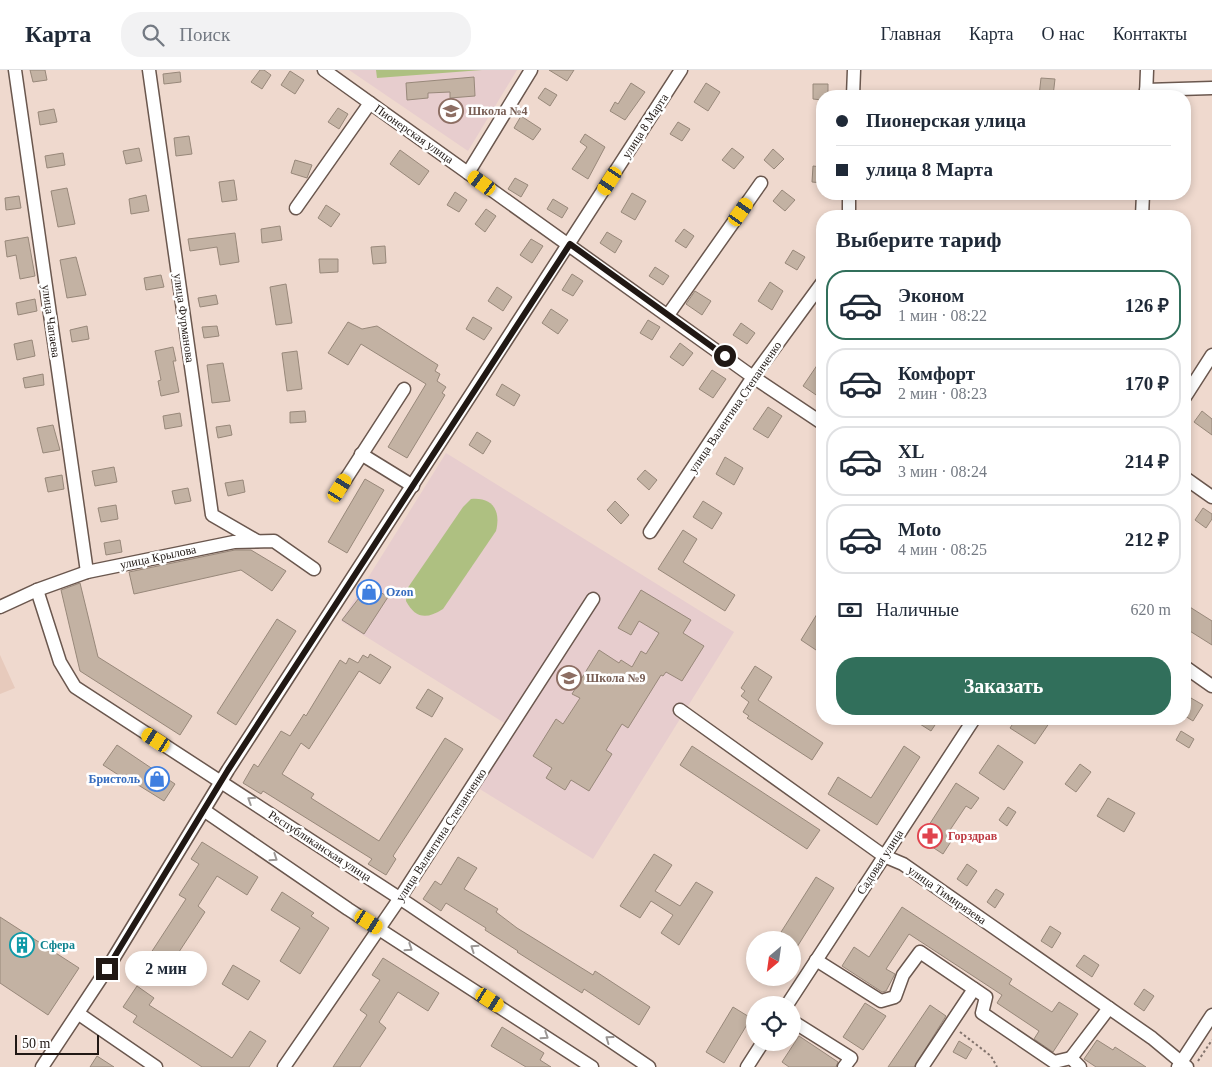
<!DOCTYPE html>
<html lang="ru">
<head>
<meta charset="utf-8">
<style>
	:root { --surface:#fff; --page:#f2f2f3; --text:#1f2937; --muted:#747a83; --line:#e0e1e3; --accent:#316f5b }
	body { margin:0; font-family:"Times New Roman",serif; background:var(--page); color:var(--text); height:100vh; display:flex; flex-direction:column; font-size:19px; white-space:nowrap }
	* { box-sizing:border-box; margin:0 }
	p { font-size:16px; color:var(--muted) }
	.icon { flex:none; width:28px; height:28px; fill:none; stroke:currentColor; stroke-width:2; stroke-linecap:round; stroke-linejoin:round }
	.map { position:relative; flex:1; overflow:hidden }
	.details { position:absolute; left:816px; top:140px; width:375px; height:515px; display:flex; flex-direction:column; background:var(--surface); border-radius:20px; box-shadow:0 2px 8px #0003 }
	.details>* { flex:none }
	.guide { position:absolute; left:816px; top:20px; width:375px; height:110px; border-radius:20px; box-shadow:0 2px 8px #0003; display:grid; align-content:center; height:110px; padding:0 20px; background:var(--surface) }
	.needle { width:32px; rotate:209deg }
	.fabs { position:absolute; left:746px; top:861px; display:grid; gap:10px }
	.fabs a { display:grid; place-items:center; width:55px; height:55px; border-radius:50%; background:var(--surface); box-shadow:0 2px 8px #0003; font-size:25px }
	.scale { position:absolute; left:15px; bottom:12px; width:84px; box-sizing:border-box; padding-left:5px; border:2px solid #201814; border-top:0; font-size:14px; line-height:18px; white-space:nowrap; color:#201814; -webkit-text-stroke:4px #fff; paint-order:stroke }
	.end { position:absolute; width:22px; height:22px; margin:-11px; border:6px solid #201814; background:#fff; box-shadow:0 0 0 2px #fff }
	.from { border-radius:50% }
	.bubble { position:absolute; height:35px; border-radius:18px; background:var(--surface); box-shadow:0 2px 8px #0003; font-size:16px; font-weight:700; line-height:35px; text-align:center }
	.car { position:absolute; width:15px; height:30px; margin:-15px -8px; border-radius:6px; box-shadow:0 0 4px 1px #0007; background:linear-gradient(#f5c518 24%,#345 0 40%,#f5c518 0 76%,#345 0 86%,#f5c518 0) }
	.guide b { display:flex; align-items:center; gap:18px; height:48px; font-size:19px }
	.guide b+b { border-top:1px solid var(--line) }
	.guide i { width:12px; height:12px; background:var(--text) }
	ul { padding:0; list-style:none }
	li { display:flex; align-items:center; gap:15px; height:70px; margin:0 10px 8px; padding:0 10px; border:2px solid var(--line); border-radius:20px }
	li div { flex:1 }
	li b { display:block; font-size:19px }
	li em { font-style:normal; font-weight:700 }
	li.on { border-color:var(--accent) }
	li>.icon { width:45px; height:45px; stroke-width:1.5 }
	h2 { padding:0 20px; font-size:22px; line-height:60px }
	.pay { display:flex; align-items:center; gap:12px; height:55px; padding:0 20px; font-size:19px }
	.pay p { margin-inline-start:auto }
	.action { display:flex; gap:10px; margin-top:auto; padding:10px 20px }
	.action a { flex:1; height:58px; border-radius:20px; background:var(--accent); color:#fff; font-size:20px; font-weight:700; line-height:58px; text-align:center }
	header { display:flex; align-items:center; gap:30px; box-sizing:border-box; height:70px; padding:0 25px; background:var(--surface); border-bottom:1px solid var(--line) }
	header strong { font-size:24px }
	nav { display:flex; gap:28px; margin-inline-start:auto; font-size:18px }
	.search { width:350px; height:45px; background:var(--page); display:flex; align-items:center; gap:12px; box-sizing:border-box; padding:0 18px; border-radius:20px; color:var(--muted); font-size:19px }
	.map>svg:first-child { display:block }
	.built { fill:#e7cabc }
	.education { fill:#e7cdce }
	.green { fill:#aec081 }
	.building { fill:#c3b2a3; stroke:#98887a }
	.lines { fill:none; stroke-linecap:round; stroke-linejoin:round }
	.minor-casing { stroke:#6a574e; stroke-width:15 }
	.path { stroke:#83746d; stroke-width:2; stroke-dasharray:2.5 2.5; stroke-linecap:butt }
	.minor { stroke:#fff; stroke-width:12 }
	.oneway { stroke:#9b9795 }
	.route { stroke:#201814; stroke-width:6 }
	.labels { text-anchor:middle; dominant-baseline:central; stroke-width:5; stroke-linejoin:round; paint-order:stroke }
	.education-label { font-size:12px; font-weight:bold; fill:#785e54; stroke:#fff; text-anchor:start }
	.street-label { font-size:12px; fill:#201814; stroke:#fff }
	.shop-label { font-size:12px; font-weight:bold; fill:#366cbe; stroke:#fff; text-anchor:start }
	.health-label { font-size:12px; font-weight:bold; fill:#be3a42; stroke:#fff; text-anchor:start }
	.culture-label { font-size:12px; font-weight:bold; fill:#0d838f; stroke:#fff; text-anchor:start }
</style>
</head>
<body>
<header>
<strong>Карта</strong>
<div class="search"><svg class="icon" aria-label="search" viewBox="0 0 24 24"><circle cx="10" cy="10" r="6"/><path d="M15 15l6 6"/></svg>Поиск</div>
<nav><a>Главная</a><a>Карта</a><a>О нас</a><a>Контакты</a></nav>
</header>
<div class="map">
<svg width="1212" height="997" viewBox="0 0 1212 997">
	<rect width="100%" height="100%" fill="#efd9ce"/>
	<path class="built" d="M0,585L15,618L0,624Z"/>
	<g class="education">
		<path d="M349,0H517L468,81Z"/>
		<path d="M446,383L734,562L593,789L470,713L506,654L341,551Z"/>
	</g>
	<g class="green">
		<path d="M376,0H482L377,8Z"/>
		<path d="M471,429C493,427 501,441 496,461L443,539C426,550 415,548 406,531L407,519L463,437Z"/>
	</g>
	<g class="building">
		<path d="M30,0H45L47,10L33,12Z"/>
		<path d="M260,0H264L271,5L262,19L251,12Z"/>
		<path d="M549,0H574L567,11Z"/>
		<path d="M290,1L304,10L295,24L281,15Z"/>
		<path d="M180,2L181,12L164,14L163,4Z"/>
		<path d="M474,7L475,26L450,28V22L428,23V28L407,30L406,13Z"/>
		<path d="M1041,8L1055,9L1053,26H1039Z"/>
		<path d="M631,13L645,22L625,50L610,41L615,32L618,34Z"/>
		<path d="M706,13L720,22L708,41L694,32Z"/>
		<path d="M813,14H828V26H822V30L813,29Z"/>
		<path d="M545,18L557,25L550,36L538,28Z"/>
		<path d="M338,38L348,44L339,59L328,52Z"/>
		<path d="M54,39L57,52L40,55L38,42Z"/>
		<path d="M521,46L541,59L533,70L514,58Z"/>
		<path d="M678,52L690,59L682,71L670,64Z"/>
		<path d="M585,64L605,77L588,109L572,99L587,77L580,72Z"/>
		<path d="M189,66L192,84L176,86L174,68Z"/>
		<path d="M139,78L142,91L126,94L123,81Z"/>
		<path d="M732,78L744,87L734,99L722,90Z"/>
		<path d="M773,79L784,89L774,99L764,90Z"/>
		<path d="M400,80L429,101L419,115L390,94Z"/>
		<path d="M63,83L65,95L47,98L45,86Z"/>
		<path d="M295,90L312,95L307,108L291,103Z"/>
		<path d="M813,96L822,97V113L812,112Z"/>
		<path d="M515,108L528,115L521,127L508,119Z"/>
		<path d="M234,110L237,130L222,132L219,112Z"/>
		<path d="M67,118L75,154L58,157L51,121Z"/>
		<path d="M782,120L795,130L785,141L773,131Z"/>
		<path d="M455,122L467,130L459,142L447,135Z"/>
		<path d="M632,123L646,131L635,150L621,142Z"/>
		<path d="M146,125L149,141L131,144L129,129Z"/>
		<path d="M19,126L21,138L6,140L5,128Z"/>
		<path d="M553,129L568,138L562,148L547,139Z"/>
		<path d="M326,135L340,144L331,157L318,148Z"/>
		<path d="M486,139L496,146L485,162L475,154Z"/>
		<path d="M280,156L282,170L262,173L261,159Z"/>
		<path d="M684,159L694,166L686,178L675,171Z"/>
		<path d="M607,162L622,171L615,183L600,173Z"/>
		<path d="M235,163L239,192L220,195L217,177L190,181L188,169Z"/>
		<path d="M28,167L35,206L20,209L16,185L7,187L5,171Z"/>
		<path d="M531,169L543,176L532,193L520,185Z"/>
		<path d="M385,176L386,193L373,194L371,177Z"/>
		<path d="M793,180L805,187L797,200L785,193Z"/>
		<path d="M76,187L86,225L67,228L60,190Z"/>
		<path d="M319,189H338V202L320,203Z"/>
		<path d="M655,197L669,206L663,215L649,206Z"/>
		<path d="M572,204L583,211L573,226L562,220Z"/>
		<path d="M161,205L164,217L146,220L144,208Z"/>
		<path d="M770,212L783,221L772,240L758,231Z"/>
		<path d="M286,214L292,253L276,255L270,217Z"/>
		<path d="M497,217L512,227L503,241L488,231Z"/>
		<path d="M695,221L711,231L702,245L686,234Z"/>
		<path d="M216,225L218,234L200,237L198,228Z"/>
		<path d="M35,229L37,241L18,245L16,233Z"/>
		<path d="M551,239L568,250L558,264L542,253Z"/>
		<path d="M473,247L492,258L484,270L466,259Z"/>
		<path d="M648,250L660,257L652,270L640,263Z"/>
		<path d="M348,252L362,259L377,256L438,295L435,301L440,304L437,311L446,317L442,323L445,325L407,388L388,377L426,314L361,274L348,295L328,283Z"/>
		<path d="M741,253L755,263L747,274L733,265Z"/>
		<path d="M87,256L89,269L72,272L70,260Z"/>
		<path d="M217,256L219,266L204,268L202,257Z"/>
		<path d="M32,270L35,286L17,290L14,274Z"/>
		<path d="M680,273L693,283L683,296L670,287Z"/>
		<path d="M173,277L176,291H173L179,322L161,326L158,311L161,310L155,281Z"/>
		<path d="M297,281L302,319L287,321L282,283Z"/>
		<path d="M822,288V329L803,316Z"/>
		<path d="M223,293L230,331L212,333L207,295Z"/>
		<path d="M712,300L726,309L713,328L699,319Z"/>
		<path d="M43,304L44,315L25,318L23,308Z"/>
		<path d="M502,314L520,325L514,336L496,325Z"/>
		<path d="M768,337L782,346L768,368L753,359Z"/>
		<path d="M305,341L306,352L290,353V342Z"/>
		<path d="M1202,341L1212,349V365L1194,352Z"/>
		<path d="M180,343L182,356L165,359L163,346Z"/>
		<path d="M53,355L60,380L43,383L37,358Z"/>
		<path d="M230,355L232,365L218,368L216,357Z"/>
		<path d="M477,362L491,371L483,384L469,375Z"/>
		<path d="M725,387L743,398L734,415L716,404Z"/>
		<path d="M114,397L117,412L95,416L92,401Z"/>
		<path d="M645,400L657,410L649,420L637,409Z"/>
		<path d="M62,405L64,419L48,422L45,408Z"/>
		<path d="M365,409L384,420L347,483L328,472Z"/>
		<path d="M243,410L245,422L228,426L225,413Z"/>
		<path d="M188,418L191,431L175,434L172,421Z"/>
		<path d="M615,431L629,445L621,454L607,440Z"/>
		<path d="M703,431L722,443L712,459L693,447Z"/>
		<path d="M116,435L118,449L101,452L98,438Z"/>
		<path d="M1203,438L1212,444V449L1206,458L1195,450Z"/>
		<path d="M683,460L697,469L683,492L735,525L725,541L658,499Z"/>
		<path d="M120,470L122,482L106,485L104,473Z"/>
		<path d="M235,480H251L286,501L272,521L241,500L134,524L129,502Z"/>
		<path d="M80,513L98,587L192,646L180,665L80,601L61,520Z"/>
		<path d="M369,515L388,527L364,564L342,550Z"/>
		<path d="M641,520L691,550L683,563L704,576L682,611L666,602L663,606L661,605L628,658L622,654L606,680L612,684L589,721L571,710L565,720L546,708L552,698L533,686L556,649L563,654L580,628L572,624L599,580L619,593L621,590L632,597L641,581L646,584L659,563L639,551L631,565L618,558Z"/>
		<path d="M1185,534L1212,551V575L1185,558Z"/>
		<path d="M822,536V576L819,582L801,570Z"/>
		<path d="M277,549L296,561L236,655L217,643Z"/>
		<path d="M370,584L391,597L380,614L359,601L309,679L301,673L282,704L314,724L311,728L379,771L445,668L463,679L393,786L396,789L386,805L368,794L372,789L263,721L261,724L243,713L254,694L258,697L281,661L290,666L304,644L306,646L340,590L346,594L349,588L358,593L363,585L368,588Z"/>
		<path d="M755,596L772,607L758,630L823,673L812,690L747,648L749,646L743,642L749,632L741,626L745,621L741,618Z"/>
		<path d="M428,619L443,628L432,647L416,638Z"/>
		<path d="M1191,628L1203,635L1193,651L1185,646V639Z"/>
		<path d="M912,649H939L931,661Z"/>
		<path d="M1016,649H1052L1035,674L1010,658Z"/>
		<path d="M1181,661L1194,669L1189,678L1176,670Z"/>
		<path d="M117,675L175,714L164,731L135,713L134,715L103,695Z"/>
		<path d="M998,675L1023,692L1004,720L979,703Z"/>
		<path d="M692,676L820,760L807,779L680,695Z"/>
		<path d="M904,676L920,687L877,755L828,724L838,707L871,728Z"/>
		<path d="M1080,694L1091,702L1076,722L1065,714Z"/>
		<path d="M956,713L979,728L971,739L966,736L946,766L952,770L943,784L920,769Z"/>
		<path d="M1108,728L1135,743L1124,762L1097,746Z"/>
		<path d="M1008,737L1016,742L1007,756L999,750Z"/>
		<path d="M202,772L258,807L247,825L217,806L198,836L205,842L162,908L143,895L186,829L179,825L199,794L191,789Z"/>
		<path d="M654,784L672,795L655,821L680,836L696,812L713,822L679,875L661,863L673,845L651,831L640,848L620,836Z"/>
		<path d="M458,787L477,798L464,819L498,839L496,842L517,858L593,905L595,901L650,937L639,955L584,919L582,923L517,882L518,881L485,860L486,858L446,833L441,841L423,829L435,811L441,815Z"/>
		<path d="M967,794L977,801L967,816L957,809Z"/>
		<path d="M816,807L834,818L792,885V870H776Z"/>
		<path d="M996,819L1004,824L995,838L987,832Z"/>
		<path d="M282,822L314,843L311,846L329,858L300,904L280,891L300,858L271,840Z"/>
		<path d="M902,837L1012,909L1009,914L1052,942L1059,932L1078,944L1053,982L1034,969L1039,961L997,933L1002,925L909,864L886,899L895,904L886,921L882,922L842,896L854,877L869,887Z"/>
		<path d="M0,847L79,898L48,945L0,913Z"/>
		<path d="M1050,856L1061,863L1052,878L1041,871Z"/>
		<path d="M1084,885L1099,895L1092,907L1076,896Z"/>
		<path d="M383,888L439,923L428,941L398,922L379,952L386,958L360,997H333L367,945L360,940L380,910L372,905Z"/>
		<path d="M233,895L260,911L248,930L222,914Z"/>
		<path d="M137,916L154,928L149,935L232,988L250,961L266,971L249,997H202L133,952L137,946L123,937Z"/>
		<path d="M1144,919L1154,926L1144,941L1134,934Z"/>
		<path d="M865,933L886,946L863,980L843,967Z"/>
		<path d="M930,935L946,946L914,997H888Z"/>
		<path d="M733,937L751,948L724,993L706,982Z"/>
		<path d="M502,957L544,983L540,990L551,997H526L491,976Z"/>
		<path d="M799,966L838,992L836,997H789L782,992Z"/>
		<path d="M1097,970L1113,980L1115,977L1146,997H1096L1084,989Z"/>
		<path d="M959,971L972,979L966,989L953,982Z"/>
		<path d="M97,986L114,997H90Z"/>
	</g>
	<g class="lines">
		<defs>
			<g id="minor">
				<path d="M15,0L87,502"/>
				<path d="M149,0L212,445L257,471"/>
				<path d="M324,0L753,307L822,353"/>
				<path d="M1146,20L1212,18"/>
				<path d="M853,26L854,0"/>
				<path d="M1146,26L1147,0"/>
				<path d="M468,103L531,0"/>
				<path d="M296,138L370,33"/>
				<path d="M849,146V124"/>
				<path d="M1142,146L1143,124"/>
				<path d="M668,245L761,113"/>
				<path d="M1185,327L1212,285"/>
				<path d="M361,384L413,416"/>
				<path d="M1185,408L1212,427"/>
				<path d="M340,418L404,319"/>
				<path d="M650,462L753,307L822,213"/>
				<path d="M37,520L60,592L75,617L410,835L649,997"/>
				<path d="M0,537L37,520L87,502L234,472L274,471L314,499"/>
				<path d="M1185,597L1212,616"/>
				<path d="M680,640L884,786L903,794L1152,968L1187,997"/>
				<path d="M205,741L348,839L592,997"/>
				<path d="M816,890L881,931L895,927L903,905L920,882L986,927L982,943L1054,992L1071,988"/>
				<path d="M787,935L974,649"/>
				<path d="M79,944L156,997"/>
				<path d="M792,951L851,988L844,997"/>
				<path d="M42,997L107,899L228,700L681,0"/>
				<path d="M284,997L400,828L593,529"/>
				<path d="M747,997L763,972"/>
				<path d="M922,997L974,919"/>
				<path d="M1080,997L1071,988L1109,938"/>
				<path d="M1178,997L1212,945"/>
			</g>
		</defs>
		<use href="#minor" class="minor-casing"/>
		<g class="path">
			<path d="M960,962L991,986L997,997"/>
			<path d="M1198,991L1212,970"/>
		</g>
		<use href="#minor" class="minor"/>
	</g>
	<defs><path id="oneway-chevron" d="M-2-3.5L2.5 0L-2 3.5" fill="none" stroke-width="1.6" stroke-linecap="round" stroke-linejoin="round" transform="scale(1.25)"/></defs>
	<g class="oneway">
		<use href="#oneway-chevron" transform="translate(251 730) rotate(-147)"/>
		<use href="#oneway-chevron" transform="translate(274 788) rotate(34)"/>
		<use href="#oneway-chevron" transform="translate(409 878) rotate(33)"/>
		<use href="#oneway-chevron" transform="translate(474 878) rotate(-146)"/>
		<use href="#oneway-chevron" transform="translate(545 966) rotate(33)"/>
		<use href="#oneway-chevron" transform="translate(609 969) rotate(-144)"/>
	</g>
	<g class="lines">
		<path class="route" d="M107,899L228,700L570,174L725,286"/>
	</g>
	<defs>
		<symbol id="school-ring" viewBox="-11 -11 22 22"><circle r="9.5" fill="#fff" stroke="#8d6e63" stroke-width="1.5"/><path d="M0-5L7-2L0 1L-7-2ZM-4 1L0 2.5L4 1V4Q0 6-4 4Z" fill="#8d6e63"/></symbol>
		<symbol id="shop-ring" viewBox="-11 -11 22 22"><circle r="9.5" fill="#fff" stroke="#3f7fe0" stroke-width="1.5"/><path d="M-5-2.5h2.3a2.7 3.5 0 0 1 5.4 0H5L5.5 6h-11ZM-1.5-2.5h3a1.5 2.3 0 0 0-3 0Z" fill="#3f7fe0"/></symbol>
		<symbol id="pharmacy-ring" viewBox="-11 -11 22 22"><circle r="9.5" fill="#fff" stroke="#e0444e" stroke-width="1.5"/><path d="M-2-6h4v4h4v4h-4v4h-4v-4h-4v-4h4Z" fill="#e0444e"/></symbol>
		<symbol id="building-ring" viewBox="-11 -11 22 22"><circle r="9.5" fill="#fff" stroke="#0f9aa8" stroke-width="1.5"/><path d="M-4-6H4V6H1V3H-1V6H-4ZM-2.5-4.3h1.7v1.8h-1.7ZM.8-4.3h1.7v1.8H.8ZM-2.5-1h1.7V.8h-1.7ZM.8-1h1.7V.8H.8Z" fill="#0f9aa8"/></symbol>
	</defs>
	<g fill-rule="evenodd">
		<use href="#school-ring" x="437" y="27" width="28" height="28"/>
		<use href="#shop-ring" x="355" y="508" width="28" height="28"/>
		<use href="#school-ring" x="555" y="594" width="28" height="28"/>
		<use href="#shop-ring" x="143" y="695" width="28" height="28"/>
		<use href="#pharmacy-ring" x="916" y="752" width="28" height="28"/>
		<use href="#building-ring" x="8" y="861" width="28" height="28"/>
	</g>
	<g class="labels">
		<g class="education-label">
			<text x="468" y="41">Школа №4</text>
			<text x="586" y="608">Школа №9</text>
		</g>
		<g class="street-label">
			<text transform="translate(645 56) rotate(-57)">улица 8 Марта</text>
			<text transform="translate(414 64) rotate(35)">Пионерская улица</text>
			<text transform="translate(184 248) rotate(82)">улица Фурманова</text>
			<text transform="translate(51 251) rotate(82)">улица Чапаева</text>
			<text transform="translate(735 337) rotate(-56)">улица Валентина Степанченко</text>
			<text transform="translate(158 487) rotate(-12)">улица Крылова</text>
			<text transform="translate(441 765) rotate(-57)">улица Валентина Степанченко</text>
			<text transform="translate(320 776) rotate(33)">Республиканская улица</text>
			<text transform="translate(880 792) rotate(-57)">Садовая улица</text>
			<text transform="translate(947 825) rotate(35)">улица Тимирязева</text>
		</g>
		<g class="shop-label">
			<text x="386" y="522">Ozon</text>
			<text x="140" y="709" text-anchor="end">Бристоль</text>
		</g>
		<g class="health-label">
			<text x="948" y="766">Горздрав</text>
		</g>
		<g class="culture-label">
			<text x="40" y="875">Сфера</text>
		</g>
	</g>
</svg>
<div class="fabs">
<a><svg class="needle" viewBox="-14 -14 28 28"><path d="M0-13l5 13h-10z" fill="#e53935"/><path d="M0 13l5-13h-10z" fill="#747a83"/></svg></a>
<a><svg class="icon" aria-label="locate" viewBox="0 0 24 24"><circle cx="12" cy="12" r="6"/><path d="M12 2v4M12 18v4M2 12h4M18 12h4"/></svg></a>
</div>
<div class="scale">50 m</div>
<i class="end from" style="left:725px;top:286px"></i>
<i class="end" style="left:107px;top:899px"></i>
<div class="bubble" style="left:125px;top:881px;width:82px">2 мин</div>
<i class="car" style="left:610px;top:111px;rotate:213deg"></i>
<i class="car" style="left:482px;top:113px;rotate:306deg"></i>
<i class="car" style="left:741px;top:142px;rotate:35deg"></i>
<i class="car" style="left:340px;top:418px;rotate:32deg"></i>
<i class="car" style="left:156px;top:670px;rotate:303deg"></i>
<i class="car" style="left:369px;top:852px;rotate:123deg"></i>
<i class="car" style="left:490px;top:930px;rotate:123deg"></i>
<div class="guide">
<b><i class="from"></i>Пионерская улица</b>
<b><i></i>улица 8 Марта</b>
</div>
<section class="details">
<h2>Выберите тариф</h2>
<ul>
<li class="on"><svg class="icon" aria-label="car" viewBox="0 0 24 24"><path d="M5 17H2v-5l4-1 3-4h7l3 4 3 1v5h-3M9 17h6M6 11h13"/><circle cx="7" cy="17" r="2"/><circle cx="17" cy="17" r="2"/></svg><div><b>Эконом</b><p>1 мин · 08:22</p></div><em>126 ₽</em></li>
<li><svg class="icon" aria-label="car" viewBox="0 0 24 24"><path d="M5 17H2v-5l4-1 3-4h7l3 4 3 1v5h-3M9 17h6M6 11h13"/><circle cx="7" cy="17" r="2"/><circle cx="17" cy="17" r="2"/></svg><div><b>Комфорт</b><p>2 мин · 08:23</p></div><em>170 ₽</em></li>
<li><svg class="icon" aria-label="car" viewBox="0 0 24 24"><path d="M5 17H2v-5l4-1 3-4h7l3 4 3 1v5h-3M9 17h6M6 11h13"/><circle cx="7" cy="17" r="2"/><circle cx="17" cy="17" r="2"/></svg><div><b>XL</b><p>3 мин · 08:24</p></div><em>214 ₽</em></li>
<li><svg class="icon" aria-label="car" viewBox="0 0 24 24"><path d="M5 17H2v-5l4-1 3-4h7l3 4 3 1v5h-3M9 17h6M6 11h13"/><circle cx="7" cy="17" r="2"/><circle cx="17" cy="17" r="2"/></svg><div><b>Moto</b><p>4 мин · 08:25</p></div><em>212 ₽</em></li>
</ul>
<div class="pay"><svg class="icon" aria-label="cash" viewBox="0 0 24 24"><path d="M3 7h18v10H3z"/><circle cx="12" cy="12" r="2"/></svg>Наличные<p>620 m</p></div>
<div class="action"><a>Заказать</a></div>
</section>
</div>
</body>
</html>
